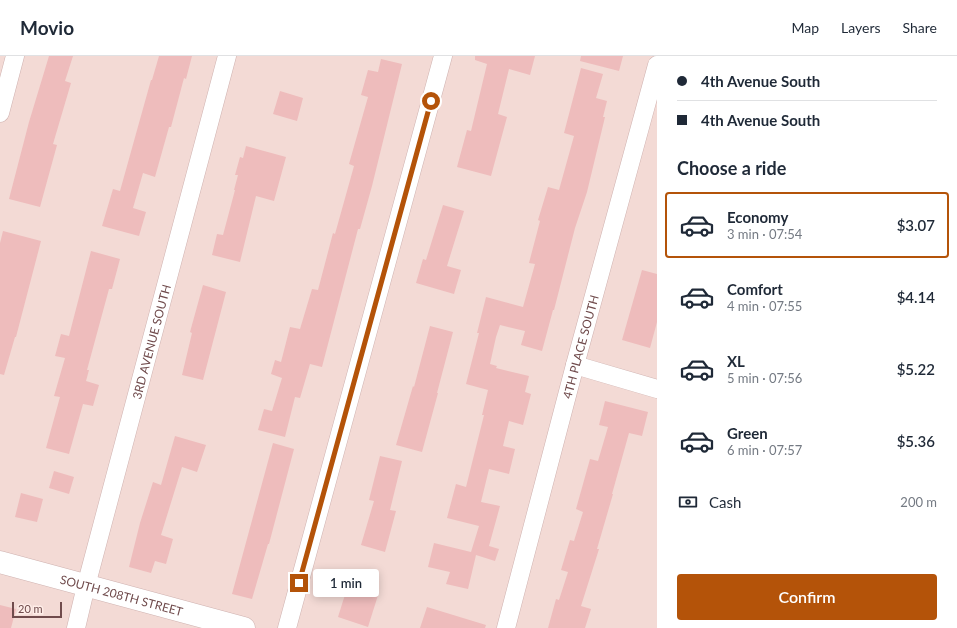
<!DOCTYPE html>
<html lang="en">
<head>
<meta charset="utf-8">
<style>
	:root { --surface:#fff; --page:#f6f6f7; --text:#1f2937; --muted:#747a83; --line:#e0e1e3; --accent:#b45309 }
	body { margin:0; font-family:Lato,sans-serif; background:var(--page); color:var(--text); height:100vh; display:flex; flex-direction:column; font-size:15px; white-space:nowrap }
	* { box-sizing:border-box; margin:0 }
	p { font-size:13px; color:var(--muted) }
	.icon { flex:none; width:22px; height:22px; fill:none; stroke:currentColor; stroke-width:2; stroke-linecap:round; stroke-linejoin:round }
	.map { position:relative; flex:1; overflow:hidden }
	.side { display:flex; flex-direction:column; background:var(--surface); width:300px }
	.side>* { flex:none }
	.top-card { display:grid; align-content:center; height:88px; padding:0 20px; background:var(--surface) }
	.scale { position:absolute; left:12px; bottom:10px; width:50px; box-sizing:border-box; padding-left:4px; border:2px solid #704b4c; border-top:0; font-size:11px; line-height:14px; white-space:nowrap; color:#704b4c; -webkit-text-stroke:3px #feede8; paint-order:stroke }
	.end { position:absolute; width:18px; height:18px; margin:-9px; border:5px solid #b45309; background:#fff; box-shadow:0 0 0 2px #fff }
	.from { border-radius:50% }
	.bubble { position:absolute; height:28px; border-radius:4px; background:var(--surface); box-shadow:0 2px 10px #0003; font-size:13px; font-weight:600; line-height:28px; text-align:center }
	.top-card b { display:flex; align-items:center; gap:14px; height:38px; font-size:15px }
	.top-card b+b { border-top:1px solid var(--line) }
	.top-card i { width:10px; height:10px; background:var(--text) }
	ul { padding:0; list-style:none }
	li { display:flex; align-items:center; gap:12px; height:66px; margin:0 8px 6px; padding:0 12px; border:2px solid transparent; border-radius:4px }
	li div { flex:1 }
	li b { display:block; font-size:15px }
	li em { font-style:normal; font-weight:600 }
	li.active { border-color:var(--accent) }
	li>.icon { width:36px; height:36px; stroke-width:1.5 }
	h2 { padding:0 20px; font-size:18px; line-height:48px }
	.pay { display:flex; align-items:center; gap:10px; height:44px; padding:0 20px; font-size:15px }
	.pay p { margin-inline-start:auto }
	.primary-button { display:flex; gap:8px; margin-top:auto; padding:8px 20px }
	.primary-button a { flex:1; height:46px; border-radius:4px; background:var(--accent); color:#fff; font-size:16px; font-weight:600; line-height:46px; text-align:center }
	header { display:flex; align-items:center; gap:24px; box-sizing:border-box; height:56px; padding:0 20px; background:var(--surface); border-bottom:1px solid var(--line) }
	header strong { font-size:19px }
	nav { display:flex; gap:22px; margin-inline-start:auto; font-size:14px }
	main { display:flex; flex:1; min-height:0 }
	.map>svg:first-child { display:block }
	.residential { fill:#f3dad5 }
	.building { fill:#eebcbc }
	.lines { fill:none; stroke-linecap:round; stroke-linejoin:round }
	.minor-casing { stroke:#cfb2b0; stroke-width:19 }
	.tertiary-casing { stroke:#cfb2b0; stroke-width:23 }
	.minor { stroke:#fff; stroke-width:18 }
	.tertiary { stroke:#fff; stroke-width:22 }
	.route { stroke:#b45309; stroke-width:5 }
	.labels { text-anchor:middle; dominant-baseline:central; stroke-width:3; stroke-linejoin:round; paint-order:stroke }
	.street-label { font-size:12px; fill:#704b4c; stroke:#feede8 }
</style>
</head>
<body>
<header>
<strong>Movio</strong>
<nav><a>Map</a><a>Layers</a><a>Share</a></nav>
</header>
<main>
<div class="map">
<svg width="657" height="572" viewBox="0 0 657 572">
	<rect width="100%" height="100%" fill="#fae8e3"/>
	<rect class="residential" x="0" y="0" width="657" height="572"/>
	<g class="building">
		<path d="M49,0H73L65,25L71,27L53,88L57,89L40,151L9,143L29,66Z"/>
		<path d="M159,0H192L186,23L184,22L171,71H169L155,121L143,117L133,152L146,156L139,180L102,170L113,133L120,135L151,24H152Z"/>
		<path d="M475,0H535L530,19L509,13L498,58L507,61L491,120L457,111L467,74L471,75L487,8L475,4Z"/>
		<path d="M581,0H623L619,15L580,5Z"/>
		<path d="M381,3L402,8L372,130L360,173H358L322,311L310,308L300,342L295,341L285,381L258,374L264,353L272,355L282,322L271,318L275,304L281,306L290,271L300,273L312,233L318,234L333,177L335,178L354,110L349,108L368,41L361,39L368,14L378,16Z"/>
		<path d="M581,12L603,18L596,42L607,45L603,61H605L587,136L575,172L554,254H553L542,295L521,289L525,275L500,269L496,281L490,308L497,310L496,312L529,320L525,336L531,338L523,369L509,365L503,390L515,393L509,418L489,413L481,446L500,450L489,490L499,493L495,505L476,499L468,533L446,528L450,516L428,511L434,487L471,496L479,470L447,462L456,428L466,431L484,359H482L488,334L466,328L479,277H477L486,241L523,251L535,208L529,207L540,165L538,164L548,131L559,134L574,80L564,77Z"/>
		<path d="M280,35L303,42L297,65L273,58Z"/>
		<path d="M246,90L286,101L274,145L256,140L240,206L212,199L217,178L223,179L235,134H234L238,119H235L240,101L243,102Z"/>
		<path d="M443,149L464,155L447,210L461,214L454,238L416,227L423,203L426,204Z"/>
		<path d="M3,175L41,185L16,281H15L4,319L0,318V187Z"/>
		<path d="M91,195L120,203L112,233H109L87,314H89L86,325L99,329L93,350L83,348L69,398L46,392L60,341L54,340L65,302L55,300L61,278L69,280Z"/>
		<path d="M642,214L657,218V266L650,292L622,284Z"/>
		<path d="M203,229L226,236L203,324L182,319L192,277L190,276Z"/>
		<path d="M430,270L453,276L437,337H438L422,396L396,389L413,330L414,331Z"/>
		<path d="M605,345L648,356L642,380L629,377L612,438H613L597,493H599L581,550L591,553L585,572H548L556,543L559,544L568,516L561,514L570,484L574,485L583,456L576,453L590,403L598,405L608,371L599,369Z"/>
		<path d="M175,380L206,389L197,416L182,411L161,479L173,483L166,508L155,505L151,517L129,511L140,467L153,426L161,429Z"/>
		<path d="M273,387L294,393L269,488H268L252,543L232,538Z"/>
		<path d="M380,400L402,405L390,454L396,455L385,496L361,489L374,445L369,444Z"/>
		<path d="M54,415L74,421L69,438L49,432Z"/>
		<path d="M21,437L43,443L37,466L15,461Z"/>
		<path d="M349,526L379,536L368,571L338,561Z"/>
		<path d="M0,549L16,553L11,572H0Z"/>
		<path d="M427,551L486,569L485,572H420Z"/>
	</g>
	<g class="lines">
		<defs>
			<g id="minor">
				<path d="M0,57L15,0"/>
				<path d="M575,309L657,333"/>
				<path id="s1" d="M76,572L86,530L227,0"/>
				<path d="M287,572L443,0"/>
				<path id="s2" d="M506,572L575,309L657,9"/>
			</g>
			<g id="tertiary">
				<path id="s3" d="M0,506L244,572"/>
			</g>
		</defs>
		<use href="#minor" class="minor-casing"/>
		<use href="#tertiary" class="tertiary-casing"/>
		<use href="#minor" class="minor"/>
		<use href="#tertiary" class="tertiary"/>
	</g>
	<g class="lines">
		<path class="route" d="M299,527L431,45"/>
	</g>
	<g class="labels">
		<g class="street-label">
			<text stroke="none"><textPath href="#s1" startOffset="296">3RD AVENUE SOUTH</textPath></text>
			<text stroke="none"><textPath href="#s2" startOffset="291">4TH PLACE SOUTH</textPath></text>
			<text stroke="none"><textPath href="#s3" startOffset="126">SOUTH 208TH STREET</textPath></text>
		</g>
	</g>
</svg>
<div class="scale">20 m</div>
<i class="end from" style="left:431px;top:45px"></i>
<i class="end" style="left:299px;top:527px"></i>
<div class="bubble" style="left:313px;top:513px;width:66px">1 min</div>
</div>
<section class="side">
<div class="top-card">
<b><i class="from"></i>4th Avenue South</b>
<b><i></i>4th Avenue South</b>
</div>
<h2>Choose a ride</h2>
<ul>
<li class="active"><svg class="icon" aria-label="car" viewBox="0 0 24 24"><path d="M5 17H2v-5l4-1 3-4h7l3 4 3 1v5h-3M9 17h6M6 11h13"/><circle cx="7" cy="17" r="2"/><circle cx="17" cy="17" r="2"/></svg><div><b>Economy</b><p>3 min · 07:54</p></div><em>$3.07</em></li>
<li><svg class="icon" aria-label="car" viewBox="0 0 24 24"><path d="M5 17H2v-5l4-1 3-4h7l3 4 3 1v5h-3M9 17h6M6 11h13"/><circle cx="7" cy="17" r="2"/><circle cx="17" cy="17" r="2"/></svg><div><b>Comfort</b><p>4 min · 07:55</p></div><em>$4.14</em></li>
<li><svg class="icon" aria-label="car" viewBox="0 0 24 24"><path d="M5 17H2v-5l4-1 3-4h7l3 4 3 1v5h-3M9 17h6M6 11h13"/><circle cx="7" cy="17" r="2"/><circle cx="17" cy="17" r="2"/></svg><div><b>XL</b><p>5 min · 07:56</p></div><em>$5.22</em></li>
<li><svg class="icon" aria-label="car" viewBox="0 0 24 24"><path d="M5 17H2v-5l4-1 3-4h7l3 4 3 1v5h-3M9 17h6M6 11h13"/><circle cx="7" cy="17" r="2"/><circle cx="17" cy="17" r="2"/></svg><div><b>Green</b><p>6 min · 07:57</p></div><em>$5.36</em></li>
</ul>
<div class="pay"><svg class="icon" aria-label="cash" viewBox="0 0 24 24"><path d="M3 7h18v10H3z"/><circle cx="12" cy="12" r="2"/></svg>Cash<p>200 m</p></div>
<div class="primary-button"><a>Confirm</a></div>
</section>
</main>
</body>
</html>
